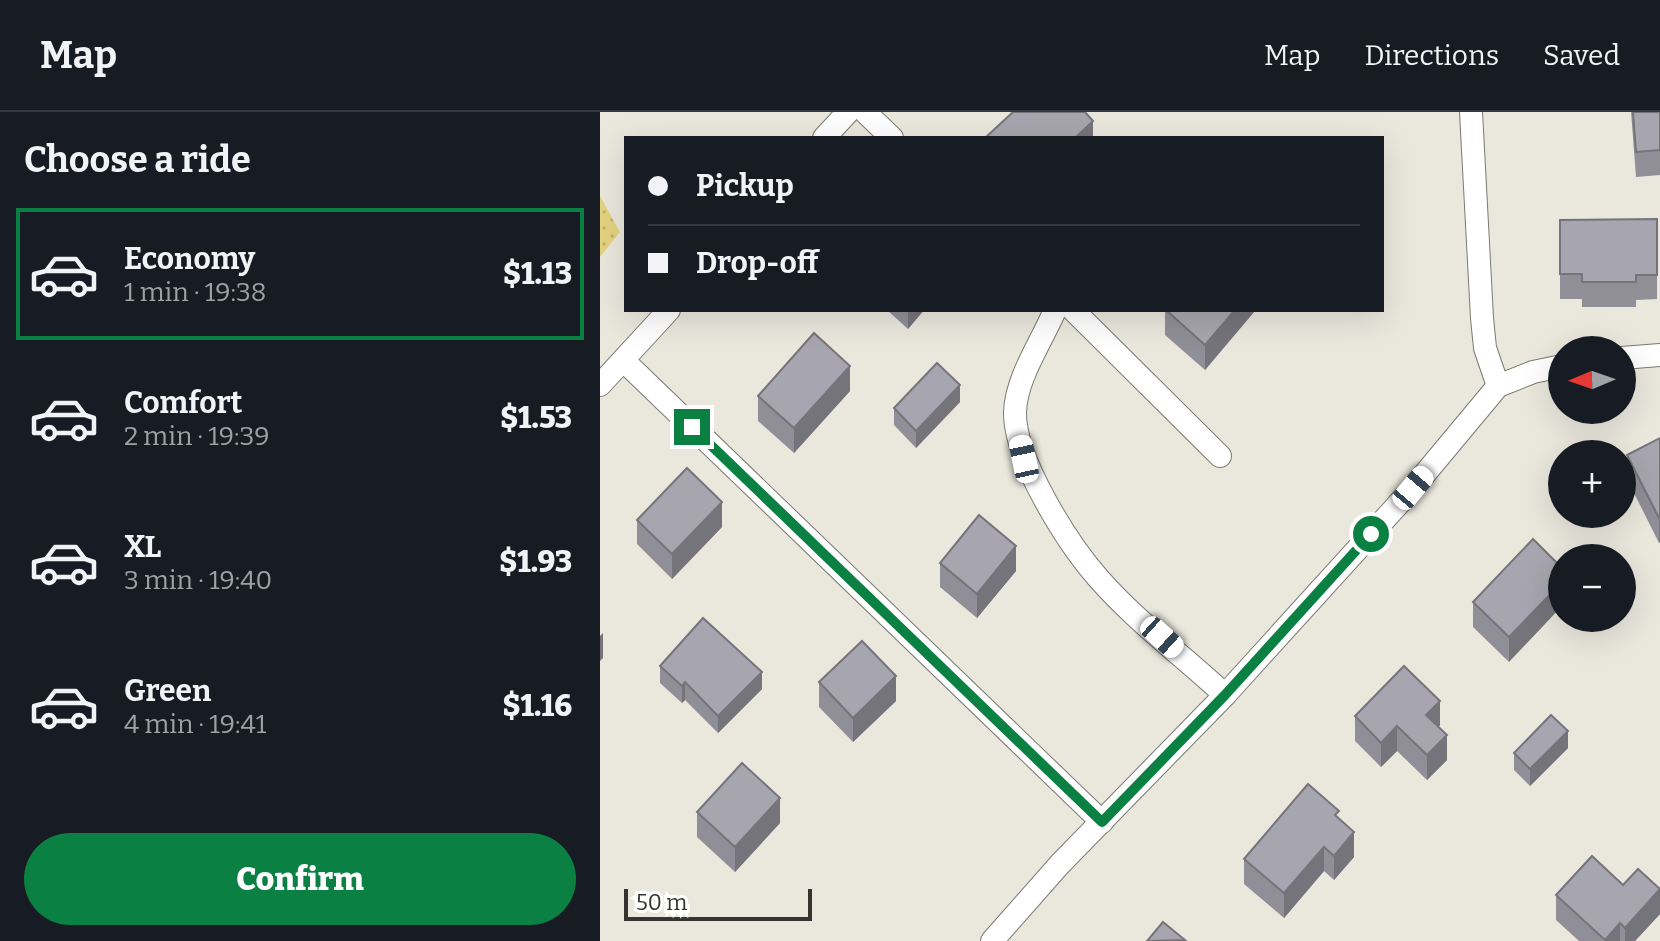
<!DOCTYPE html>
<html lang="en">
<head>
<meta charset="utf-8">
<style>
	:root { --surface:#171b24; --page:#20242c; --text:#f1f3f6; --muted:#9ea1a6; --line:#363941; --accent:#0b8043 }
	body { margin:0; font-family:Bitter,serif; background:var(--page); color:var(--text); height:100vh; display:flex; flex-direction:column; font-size:30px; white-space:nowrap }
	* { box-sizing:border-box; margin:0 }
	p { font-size:26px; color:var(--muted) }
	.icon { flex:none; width:44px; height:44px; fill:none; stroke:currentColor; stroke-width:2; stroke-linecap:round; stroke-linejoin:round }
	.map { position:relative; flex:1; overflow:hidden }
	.details { display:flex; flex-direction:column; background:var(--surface); width:600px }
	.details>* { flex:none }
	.hud { position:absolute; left:24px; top:24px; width:760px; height:176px; border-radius:0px; box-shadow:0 8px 32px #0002; display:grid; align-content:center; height:176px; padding:0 24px; background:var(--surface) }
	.needle { width:52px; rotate:268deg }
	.controls { position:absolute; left:948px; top:224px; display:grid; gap:16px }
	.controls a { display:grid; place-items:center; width:88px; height:88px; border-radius:50%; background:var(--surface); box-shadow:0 8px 32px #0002; font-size:40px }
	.scale { position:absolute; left:24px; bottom:20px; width:188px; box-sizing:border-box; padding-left:8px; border:4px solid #353430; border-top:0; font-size:22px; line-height:28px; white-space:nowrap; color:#353430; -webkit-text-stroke:6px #fff; paint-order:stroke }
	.end { position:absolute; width:36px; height:36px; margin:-18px; border:10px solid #0b8043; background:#fff; box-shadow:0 0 0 4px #fff }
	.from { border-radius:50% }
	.car { position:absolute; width:24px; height:48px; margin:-24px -12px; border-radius:10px; box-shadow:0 0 6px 2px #0007; background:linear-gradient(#fff 24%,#345 0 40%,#fff 0 76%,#345 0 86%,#fff 0) }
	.hud b { display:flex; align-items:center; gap:28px; height:76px; font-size:30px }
	.hud b+b { border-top:2px solid var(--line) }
	.hud i { width:20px; height:20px; background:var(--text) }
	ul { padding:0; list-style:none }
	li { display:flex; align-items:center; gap:24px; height:132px; margin:0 16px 12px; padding:0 8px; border:4px solid transparent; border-radius:0px }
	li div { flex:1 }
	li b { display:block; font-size:30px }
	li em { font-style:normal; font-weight:800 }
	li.active { border-color:var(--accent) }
	li>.icon { width:72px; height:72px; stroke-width:1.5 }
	h2 { padding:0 24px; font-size:36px; line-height:96px }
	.action { display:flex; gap:16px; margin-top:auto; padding:16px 24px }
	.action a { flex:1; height:92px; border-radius:48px; background:var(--accent); color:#fff; font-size:32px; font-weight:800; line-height:92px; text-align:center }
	header { display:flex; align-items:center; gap:48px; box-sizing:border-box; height:112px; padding:0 40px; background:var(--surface); border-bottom:2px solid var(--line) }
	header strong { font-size:38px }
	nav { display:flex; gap:44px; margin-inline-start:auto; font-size:28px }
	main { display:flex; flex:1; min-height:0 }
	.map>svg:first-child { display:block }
	.grass { fill:url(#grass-dots) }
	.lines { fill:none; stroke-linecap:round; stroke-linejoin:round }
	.minor-casing { stroke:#7b7a70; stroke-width:24 }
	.minor { stroke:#fff; stroke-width:22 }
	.wall { fill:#908f97 }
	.shaded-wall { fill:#75747b }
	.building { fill:#a7a6b0; stroke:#75747b; stroke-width:2 }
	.route { stroke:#0b8043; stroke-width:10 }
</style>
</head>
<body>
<header>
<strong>Map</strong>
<nav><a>Map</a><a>Directions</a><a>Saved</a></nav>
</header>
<main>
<section class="details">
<h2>Choose a ride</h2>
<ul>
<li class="active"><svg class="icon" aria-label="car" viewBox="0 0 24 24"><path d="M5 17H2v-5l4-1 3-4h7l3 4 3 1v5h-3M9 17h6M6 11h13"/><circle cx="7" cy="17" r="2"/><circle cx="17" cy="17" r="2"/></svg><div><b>Economy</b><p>1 min · 19:38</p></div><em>$1.13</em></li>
<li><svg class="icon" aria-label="car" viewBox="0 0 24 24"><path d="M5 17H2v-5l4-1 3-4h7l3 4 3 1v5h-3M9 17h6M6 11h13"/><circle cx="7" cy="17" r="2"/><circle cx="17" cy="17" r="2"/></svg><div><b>Comfort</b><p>2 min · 19:39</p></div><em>$1.53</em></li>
<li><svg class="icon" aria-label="car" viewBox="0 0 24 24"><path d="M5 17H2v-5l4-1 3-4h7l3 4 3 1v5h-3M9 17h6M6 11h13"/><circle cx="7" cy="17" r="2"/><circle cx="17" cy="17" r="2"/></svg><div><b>XL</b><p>3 min · 19:40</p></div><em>$1.93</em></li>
<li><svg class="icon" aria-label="car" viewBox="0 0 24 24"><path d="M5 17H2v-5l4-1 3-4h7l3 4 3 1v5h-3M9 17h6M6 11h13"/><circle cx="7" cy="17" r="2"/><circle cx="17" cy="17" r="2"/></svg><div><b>Green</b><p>4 min · 19:41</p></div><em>$1.16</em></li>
</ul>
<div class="action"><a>Confirm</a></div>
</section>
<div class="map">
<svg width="1060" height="829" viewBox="0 0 1060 829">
	<defs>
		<pattern id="grass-dots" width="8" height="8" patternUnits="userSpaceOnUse" patternTransform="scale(2)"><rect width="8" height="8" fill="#e4d380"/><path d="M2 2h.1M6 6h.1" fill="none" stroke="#c4b66f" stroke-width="1.8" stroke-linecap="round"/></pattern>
	</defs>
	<rect width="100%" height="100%" fill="#eae8dd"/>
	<path class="grass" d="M0,84L20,120L0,145Z"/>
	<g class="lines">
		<defs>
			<g id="minor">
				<path d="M265,0L292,26"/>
				<path d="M871,0L882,206L885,236L898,274"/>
				<path d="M224,26L248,0"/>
				<path d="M455,198C442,229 416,266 415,300C414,347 468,432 499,467C536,509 584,545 625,583"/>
				<path d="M473,198L620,344"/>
				<path d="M1022,246L1060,243"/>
				<path d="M24,249L502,710"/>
				<path d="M0,273L69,198"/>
				<path d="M392,829L460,752L625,583L813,376L898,274L933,260L962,254"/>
			</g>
		</defs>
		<use href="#minor" class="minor-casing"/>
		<use href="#minor" class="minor"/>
	</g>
	<g class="wall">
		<path d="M1031,0H1060V63L1036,65Z"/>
		<path d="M1057,107V187L1036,188V195H982V187H960V108Z"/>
		<path d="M287,198H324L308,217Z"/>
		<path d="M655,198L605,258L565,223V199Z"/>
		<path d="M250,279L194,341L158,309V284Z"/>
		<path d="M360,290L316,336L294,313V296Z"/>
		<path d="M1060,326L1059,431L1027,367V343Z"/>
		<path d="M37,408L122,415L72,467L37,432Z"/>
		<path d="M340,451L416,459L377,506L340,475Z"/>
		<path d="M962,456L909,550L873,515V490Z"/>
		<path d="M60,554L162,577L118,621L85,588L82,591L60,571Z"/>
		<path d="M219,570L296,589L253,630L219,595Z"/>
		<path d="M755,604L840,613L838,615L847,648L827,668L797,639L781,655L755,629Z"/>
		<path d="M968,636L930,674L914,658V641Z"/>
		<path d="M97,700L180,711L135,760L97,725Z"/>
		<path d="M739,707L754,745L734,768L724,759L684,806L644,772V747Z"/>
		<path d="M1023,773L1060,802L1035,829H979L956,808V783Z"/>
	</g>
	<g class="shaded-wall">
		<path d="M493,9V26H475Z"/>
		<path d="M308,198H324L308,217Z"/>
		<path d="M635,198H655V199L605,258V233Z"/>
		<path d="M250,254V279L194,341V316Z"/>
		<path d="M360,273V290L316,336V319Z"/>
		<path d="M122,390V415L72,467V442Z"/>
		<path d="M1060,405V430L1059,431V406Z"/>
		<path d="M416,434V459L377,506V482Z"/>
		<path d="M962,470V494L909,550V525Z"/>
		<path d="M3,521V546L0,549V524Z"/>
		<path d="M162,560V577L118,621V604Z"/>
		<path d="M296,564V589L253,630V606Z"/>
		<path d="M85,570V588L82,591V574Z"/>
		<path d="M840,589V613L826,628V603Z"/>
		<path d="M797,614V639L781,655V631Z"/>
		<path d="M968,619V636L930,674V657Z"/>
		<path d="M847,623V648L827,668V643Z"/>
		<path d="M180,686V711L135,760V735Z"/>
		<path d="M754,720V745L734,768V744Z"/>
		<path d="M724,735V759L684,806V781Z"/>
		<path d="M1060,777V802L1035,829H1025V816Z"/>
		<path d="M1020,811V829H1005V828Z"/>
	</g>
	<g class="building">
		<path d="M413,0H485L493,9L475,26H385Z"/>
		<path d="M1033,0H1060V38L1036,40Z"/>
		<path d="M1057,107V163H1036V170H982V162H960V108Z"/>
		<path d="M566,198H635L605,233Z"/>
		<path d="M214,221L250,254L194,316L158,284Z"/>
		<path d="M337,251L360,273L316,319L294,296Z"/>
		<path d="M1060,326V405L1059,406L1027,343Z"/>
		<path d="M87,356L122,390L72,442L37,408Z"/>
		<path d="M379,403L416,434L377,482L340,451Z"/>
		<path d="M933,427L962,456V470L909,525L873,490Z"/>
		<path d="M103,506L162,560L118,604L85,570L82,574L60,554Z"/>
		<path d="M262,529L296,564L253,606L219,570Z"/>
		<path d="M804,554L840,589L826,603L847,623L827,643L797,614L781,631L755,604Z"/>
		<path d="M951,603L968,619L930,657L914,641Z"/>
		<path d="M142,651L180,686L135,735L97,700Z"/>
		<path d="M708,672L739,699L735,703L754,720L734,744L724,735L684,781L644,747Z"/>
		<path d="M992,744L1023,773L1038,757L1060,777L1025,816L1020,811L1005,828L956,783Z"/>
		<path d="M563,810L585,828L547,829Z"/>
	</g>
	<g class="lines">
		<path class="route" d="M92,315L502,710L625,583L771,422"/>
	</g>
</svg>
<div class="controls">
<a><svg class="needle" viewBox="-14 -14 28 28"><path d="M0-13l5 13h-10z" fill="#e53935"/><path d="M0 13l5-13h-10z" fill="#9ea1a6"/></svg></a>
<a>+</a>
<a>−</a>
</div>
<div class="scale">50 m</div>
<i class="end from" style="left:771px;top:422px"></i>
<i class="end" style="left:92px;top:315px"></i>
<i class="car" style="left:424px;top:347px;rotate:348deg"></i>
<i class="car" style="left:813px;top:376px;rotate:40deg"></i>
<i class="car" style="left:562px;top:525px;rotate:132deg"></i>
<div class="hud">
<b><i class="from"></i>Pickup</b>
<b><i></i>Drop-off</b>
</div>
</div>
</main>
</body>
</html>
